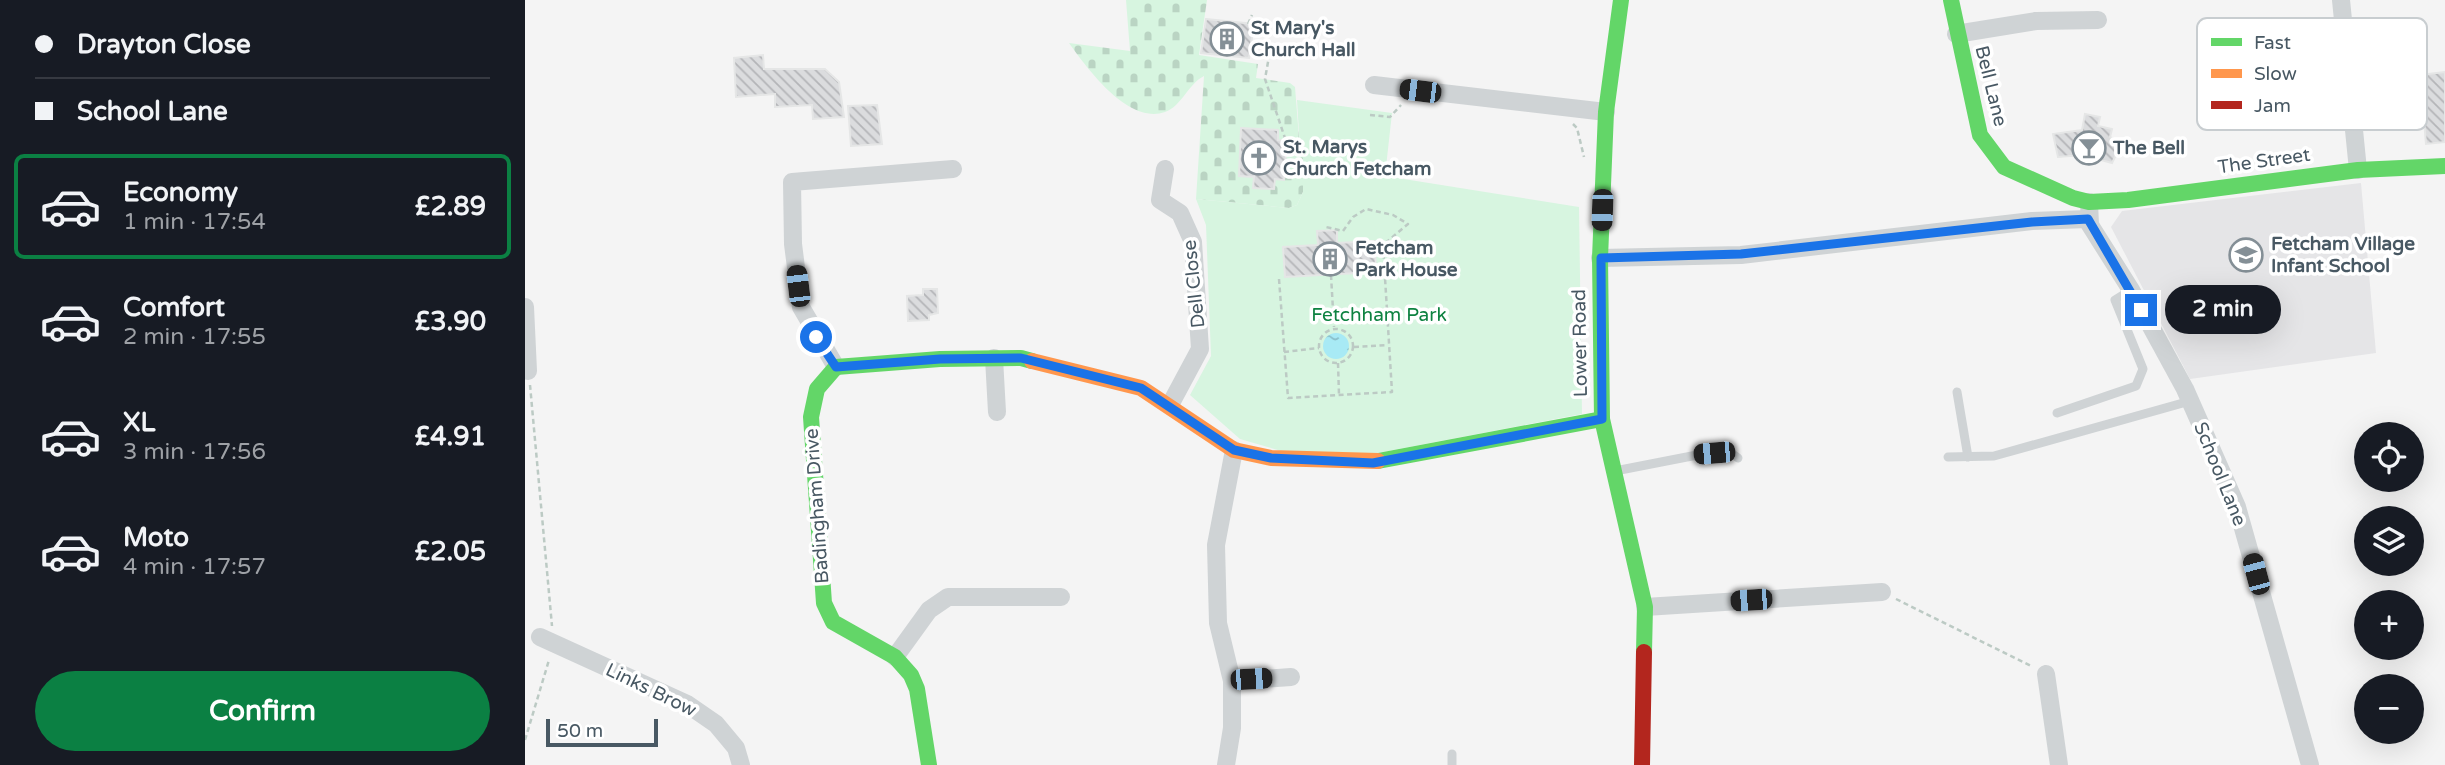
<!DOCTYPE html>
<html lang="en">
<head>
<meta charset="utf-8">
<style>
	:root { --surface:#171b24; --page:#242831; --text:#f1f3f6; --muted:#9ea1a6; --line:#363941; --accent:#0b8043 }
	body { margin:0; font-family:"Varela Round",sans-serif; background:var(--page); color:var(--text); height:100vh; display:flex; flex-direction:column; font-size:26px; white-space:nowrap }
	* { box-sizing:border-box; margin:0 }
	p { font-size:23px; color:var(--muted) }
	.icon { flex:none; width:38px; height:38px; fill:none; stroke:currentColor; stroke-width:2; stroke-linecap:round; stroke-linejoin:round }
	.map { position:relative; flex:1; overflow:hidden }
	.side { display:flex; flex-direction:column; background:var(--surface); width:525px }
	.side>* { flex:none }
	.top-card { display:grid; align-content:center; height:154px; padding:0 35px; background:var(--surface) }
	.tools { position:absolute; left:1829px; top:422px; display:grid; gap:14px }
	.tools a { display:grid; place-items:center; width:70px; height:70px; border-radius:50%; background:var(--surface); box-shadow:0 7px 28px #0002; font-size:35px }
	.scale { position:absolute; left:21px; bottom:18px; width:112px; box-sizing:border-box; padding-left:7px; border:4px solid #485863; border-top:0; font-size:19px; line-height:24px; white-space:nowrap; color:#485863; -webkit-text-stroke:5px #fff; paint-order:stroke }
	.end { position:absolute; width:32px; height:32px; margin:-16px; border:9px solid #1a73e8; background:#fff; box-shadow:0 0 0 4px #fff }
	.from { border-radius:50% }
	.bubble { position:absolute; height:49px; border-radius:24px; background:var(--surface); box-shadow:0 7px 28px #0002; font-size:23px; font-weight:700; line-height:49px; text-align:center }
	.car { position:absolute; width:21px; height:42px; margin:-21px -10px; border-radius:9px; box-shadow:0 0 5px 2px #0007; background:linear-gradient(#222 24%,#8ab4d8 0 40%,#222 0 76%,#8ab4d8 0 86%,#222 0) }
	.top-card b { display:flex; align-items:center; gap:24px; height:66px; font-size:26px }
	.top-card b+b { border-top:2px solid var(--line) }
	.top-card i { width:18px; height:18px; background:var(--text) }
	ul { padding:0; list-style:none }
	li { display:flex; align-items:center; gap:21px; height:105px; margin:0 14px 10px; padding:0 21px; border:4px solid transparent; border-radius:10px }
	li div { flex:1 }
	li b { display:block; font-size:26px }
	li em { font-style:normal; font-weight:700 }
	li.active { border-color:var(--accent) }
	li>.icon { width:63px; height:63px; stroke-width:1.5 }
	.primary-button { display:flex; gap:14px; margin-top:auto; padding:14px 35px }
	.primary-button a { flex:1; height:80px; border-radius:42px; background:var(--accent); color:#fff; font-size:28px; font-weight:700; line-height:80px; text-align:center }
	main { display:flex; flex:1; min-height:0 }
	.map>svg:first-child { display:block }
	.education { fill:#e5e5e7 }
	.cemetery { fill:url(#cemetery-stones) }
	.garden { fill:#d7f5e0 }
	.water { fill:url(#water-ripples) }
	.building { fill:url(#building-back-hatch); stroke:#e5e6e6; stroke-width:2 }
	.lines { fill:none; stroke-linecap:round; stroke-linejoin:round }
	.path { stroke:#bccac4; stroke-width:2.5; stroke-dasharray:5 3.5; stroke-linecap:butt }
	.lane { stroke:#cfd3d5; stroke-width:9 }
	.street { stroke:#cfd3d5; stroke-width:18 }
	.fast { stroke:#63d668; stroke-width:16 }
	.slow { stroke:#ff974d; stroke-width:16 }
	.jam { stroke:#b3261e; stroke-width:16 }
	.route { stroke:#1a73e8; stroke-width:9 }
	.labels { text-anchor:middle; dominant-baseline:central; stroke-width:7; stroke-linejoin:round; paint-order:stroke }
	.poi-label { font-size:19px; font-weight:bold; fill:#485863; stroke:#fff; text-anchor:start }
	.street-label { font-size:19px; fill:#485863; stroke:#fff }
	.park-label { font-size:19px; fill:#0e8241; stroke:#fff }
	.key { fill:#fff; stroke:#c8cdd0; stroke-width:2 }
	.key-label { font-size:19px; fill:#485863 }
</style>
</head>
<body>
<main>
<section class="side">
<div class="top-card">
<b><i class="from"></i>Drayton Close</b>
<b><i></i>School Lane</b>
</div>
<ul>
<li class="active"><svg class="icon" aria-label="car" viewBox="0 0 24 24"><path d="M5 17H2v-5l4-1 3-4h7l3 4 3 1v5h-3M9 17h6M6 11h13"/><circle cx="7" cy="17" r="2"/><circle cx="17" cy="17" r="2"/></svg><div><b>Economy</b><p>1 min · 17:54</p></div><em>£2.89</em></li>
<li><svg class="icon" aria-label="car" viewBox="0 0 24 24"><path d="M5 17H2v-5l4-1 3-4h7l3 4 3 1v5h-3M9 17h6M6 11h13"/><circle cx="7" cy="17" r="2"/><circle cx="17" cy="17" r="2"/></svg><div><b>Comfort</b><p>2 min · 17:55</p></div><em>£3.90</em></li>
<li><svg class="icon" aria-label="car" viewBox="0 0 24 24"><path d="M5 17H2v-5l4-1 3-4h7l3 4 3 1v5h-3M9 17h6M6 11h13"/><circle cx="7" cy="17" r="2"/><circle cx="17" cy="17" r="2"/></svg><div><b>XL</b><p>3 min · 17:56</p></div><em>£4.91</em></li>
<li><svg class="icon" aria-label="car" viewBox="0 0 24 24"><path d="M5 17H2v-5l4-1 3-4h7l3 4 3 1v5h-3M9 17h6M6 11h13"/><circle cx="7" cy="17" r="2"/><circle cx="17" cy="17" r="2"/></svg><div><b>Moto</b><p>4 min · 17:57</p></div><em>£2.05</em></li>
</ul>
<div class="primary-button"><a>Confirm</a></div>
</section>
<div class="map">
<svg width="1920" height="765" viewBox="0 0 1920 765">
	<defs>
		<pattern id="cemetery-stones" width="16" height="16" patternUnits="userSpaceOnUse" patternTransform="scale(1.75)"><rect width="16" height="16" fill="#d7f5e0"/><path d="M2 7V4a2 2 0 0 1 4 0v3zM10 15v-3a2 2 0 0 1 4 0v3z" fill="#bad4c3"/></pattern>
		<pattern id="water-ripples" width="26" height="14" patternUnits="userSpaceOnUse" patternTransform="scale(1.75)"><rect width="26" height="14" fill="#a8eaf5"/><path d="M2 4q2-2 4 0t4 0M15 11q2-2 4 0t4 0" fill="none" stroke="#8bc0ca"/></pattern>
		<pattern id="building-back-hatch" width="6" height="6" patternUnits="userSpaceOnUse" patternTransform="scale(1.75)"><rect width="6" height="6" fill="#dbdcde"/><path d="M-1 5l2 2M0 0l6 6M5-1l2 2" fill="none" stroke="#b4b5b8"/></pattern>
	</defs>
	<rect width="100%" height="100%" fill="#f4f4f4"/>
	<path class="education" d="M1836,183L1851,353L1665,379L1586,227L1597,211Z"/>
	<path class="cemetery" d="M601,0H682L674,55L733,64L731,78L765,83L770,87L775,150L778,152V192L772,205L764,208L671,199L679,76C663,84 657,106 640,112C603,125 562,68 544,43L605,51Z"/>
	<path class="garden" d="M772,100L867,113L860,176L1054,207L1057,414L842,455L756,451L715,439L665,395L686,356L681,225L671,199L764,208L772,205L778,192V152L775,150Z"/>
	<circle class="water" cx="811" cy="346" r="13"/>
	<g class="building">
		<path d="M681,19L729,24L724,58L676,53Z"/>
		<path d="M238,55L239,69H300L314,82L319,117L288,119L287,105L250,107V94L211,97L209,58Z"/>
		<path d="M1920,72V142L1901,144L1897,98L1890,99V91L1861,94L1860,79Z"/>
		<path d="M352,105L357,144L326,146L323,106Z"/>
		<path d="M1560,114L1575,117L1573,126L1587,129L1585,137L1597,143L1587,163L1558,155L1533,157L1528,134L1557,130Z"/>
		<path d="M716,128L753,130V140L762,141L759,180L750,179L749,189L728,188L729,177L714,176Z"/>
		<path d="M812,230V243L850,241L851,272L760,277L758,247L793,245L792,231Z"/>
		<path d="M398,289H412L413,313L404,315V320L383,321L382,296L398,295Z"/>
	</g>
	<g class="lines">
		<g class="path">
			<path d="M723,24L727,15"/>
			<path d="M746,45L740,79L760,138"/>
			<path d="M845,115L865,117L876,105"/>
			<path d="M1048,124L1052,128L1059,157"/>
			<path d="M806,275L809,327"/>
			<path d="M754,279L763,398L867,392L858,245L883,224L868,215L841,209L828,217L818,231L801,227V230"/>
			<circle cx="811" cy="346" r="17"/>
			<path d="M829,347L863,345"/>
			<path d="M759,352L794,348"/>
			<path d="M813,363L814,395"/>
			<path d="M5,385L27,626"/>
			<path d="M1371,599L1506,666"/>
			<path d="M0,740L24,660"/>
		</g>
		<g class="lane">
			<path d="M1432,392L1443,457"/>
			<path d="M1532,413L1611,386L1618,369L1590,300L1606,290"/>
			<path d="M1423,457L1469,456L1665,401"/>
			<path d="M1090,471L1172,455L1205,452L1213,458"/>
			<path d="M927,754V765"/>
		</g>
		<g class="street">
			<path d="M1816,0L1833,170"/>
			<path d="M1431,34L1511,21L1573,20"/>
			<path d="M849,85L1081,112"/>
			<path d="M640,169L635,200L655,213L668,242L675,349L645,405"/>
			<path d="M1564,202L1565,225L1606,290L1660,389L1712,507L1785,765"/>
			<path d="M1075,258L1216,255L1507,221L1563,219"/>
			<path d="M0,307L3,371"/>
			<path d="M469,358L472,412"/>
			<path d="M311,367L276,307L268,244L267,182L428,169"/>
			<path d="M1120,607L1357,592"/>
			<path d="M15,637L162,704L191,724L211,748L216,765"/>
			<path d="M370,657L404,610L423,597H536"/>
			<path d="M1521,674L1534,765"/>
			<path d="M707,681L766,677"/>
			<path d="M701,765L707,728V681L693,623L691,545L709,450"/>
		</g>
		<g class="fast">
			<path d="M1096,0L1081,112L1075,258L1077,419L1120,607L1119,652"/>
			<path d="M1426,0L1455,135L1479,167L1548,198L1564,202L1603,200L1833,170L1920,166"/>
			<path d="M853,461L1077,419"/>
			<path d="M404,765L392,689L386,675L370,657L308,622L299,603L286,417L292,389L311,367L415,359L496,358L507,361"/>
		</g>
		<path class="slow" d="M507,361L616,388L709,450L746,458L853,461"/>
		<path class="jam" d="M1117,765L1119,652"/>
	</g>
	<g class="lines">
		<path class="route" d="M291,337L311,367L415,359L496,358L616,388L709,450L746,458L848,463L1077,419L1076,258L1216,254L1507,222L1563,219L1616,310"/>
	</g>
	<defs>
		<symbol id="building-ring" viewBox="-11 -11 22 22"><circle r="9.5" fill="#fff" stroke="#848f96" stroke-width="1.5"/><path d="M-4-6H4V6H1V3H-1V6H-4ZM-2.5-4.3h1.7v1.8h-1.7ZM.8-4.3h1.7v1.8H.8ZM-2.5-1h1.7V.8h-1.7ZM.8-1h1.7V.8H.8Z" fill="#848f96"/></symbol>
		<symbol id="bar-ring" viewBox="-11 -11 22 22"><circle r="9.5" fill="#fff" stroke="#848f96" stroke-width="1.5"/><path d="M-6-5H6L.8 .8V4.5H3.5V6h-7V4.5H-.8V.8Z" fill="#848f96"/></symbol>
		<symbol id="church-ring" viewBox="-11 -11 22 22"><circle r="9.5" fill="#fff" stroke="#848f96" stroke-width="1.5"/><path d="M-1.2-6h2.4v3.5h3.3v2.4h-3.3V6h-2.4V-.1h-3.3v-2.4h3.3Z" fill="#848f96"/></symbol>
		<symbol id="school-ring" viewBox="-11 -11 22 22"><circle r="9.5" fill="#fff" stroke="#848f96" stroke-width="1.5"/><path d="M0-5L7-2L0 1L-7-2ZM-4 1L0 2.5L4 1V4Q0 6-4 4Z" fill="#848f96"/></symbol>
	</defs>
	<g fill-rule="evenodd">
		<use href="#building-ring" x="683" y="20" width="38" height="38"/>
		<use href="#bar-ring" x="1545" y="129" width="38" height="38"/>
		<use href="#church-ring" x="715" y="139" width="38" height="38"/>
		<use href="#school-ring" x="1702" y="236" width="38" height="38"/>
		<use href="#building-ring" x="786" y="240" width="38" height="38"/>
	</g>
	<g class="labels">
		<g class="poi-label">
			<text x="726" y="28">St Mary's<tspan x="726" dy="22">Church Hall</tspan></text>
			<text x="758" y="147">St. Marys<tspan x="758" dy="22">Church Fetcham</tspan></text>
			<text x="1588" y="148">The Bell</text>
			<text x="1746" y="244">Fetcham Village<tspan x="1746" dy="22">Infant School</tspan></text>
			<text x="830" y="248">Fetcham<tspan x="830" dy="22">Park House</tspan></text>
		</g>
		<g class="street-label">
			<text transform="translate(1466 86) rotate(76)">Bell Lane</text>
			<text transform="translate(1739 161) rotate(-8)">The Street</text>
			<text transform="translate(669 284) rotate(-96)">Dell Close</text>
			<text transform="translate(1055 343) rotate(-91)">Lower Road</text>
			<text transform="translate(1695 474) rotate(68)">School Lane</text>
			<text transform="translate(292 506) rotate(-94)">Badingham Drive</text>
			<text transform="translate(126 690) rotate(26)">Links Brow</text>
		</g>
		<g class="park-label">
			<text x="854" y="315">Fetchham Park</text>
		</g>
	</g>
	<rect x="1672" y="18" width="230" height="112" rx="10" class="key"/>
	<rect x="1686" y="38" width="31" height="8" fill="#63d668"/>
	<rect x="1686" y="69" width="31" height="9" fill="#ff974d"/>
	<rect x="1686" y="101" width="31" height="8" fill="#b3261e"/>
	<g class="key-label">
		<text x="1729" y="49">Fast</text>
		<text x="1729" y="80">Slow</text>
		<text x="1729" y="112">Jam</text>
	</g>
</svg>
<div class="tools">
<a><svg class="icon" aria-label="locate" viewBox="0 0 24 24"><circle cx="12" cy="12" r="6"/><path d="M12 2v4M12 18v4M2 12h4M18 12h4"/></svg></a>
<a><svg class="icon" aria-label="layers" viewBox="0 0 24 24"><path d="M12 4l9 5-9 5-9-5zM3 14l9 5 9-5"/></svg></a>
<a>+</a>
<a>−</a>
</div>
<div class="scale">50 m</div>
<i class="end from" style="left:291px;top:337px"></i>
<i class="end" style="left:1616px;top:310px"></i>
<div class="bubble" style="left:1640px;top:285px;width:116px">2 min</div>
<i class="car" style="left:895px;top:91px;rotate:277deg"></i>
<i class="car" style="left:1077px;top:210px;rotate:182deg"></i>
<i class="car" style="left:273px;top:286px;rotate:353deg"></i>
<i class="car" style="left:1189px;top:453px;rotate:265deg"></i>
<i class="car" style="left:1731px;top:574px;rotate:345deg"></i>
<i class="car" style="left:1226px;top:600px;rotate:266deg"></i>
<i class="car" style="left:726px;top:679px;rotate:87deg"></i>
</div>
</main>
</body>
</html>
